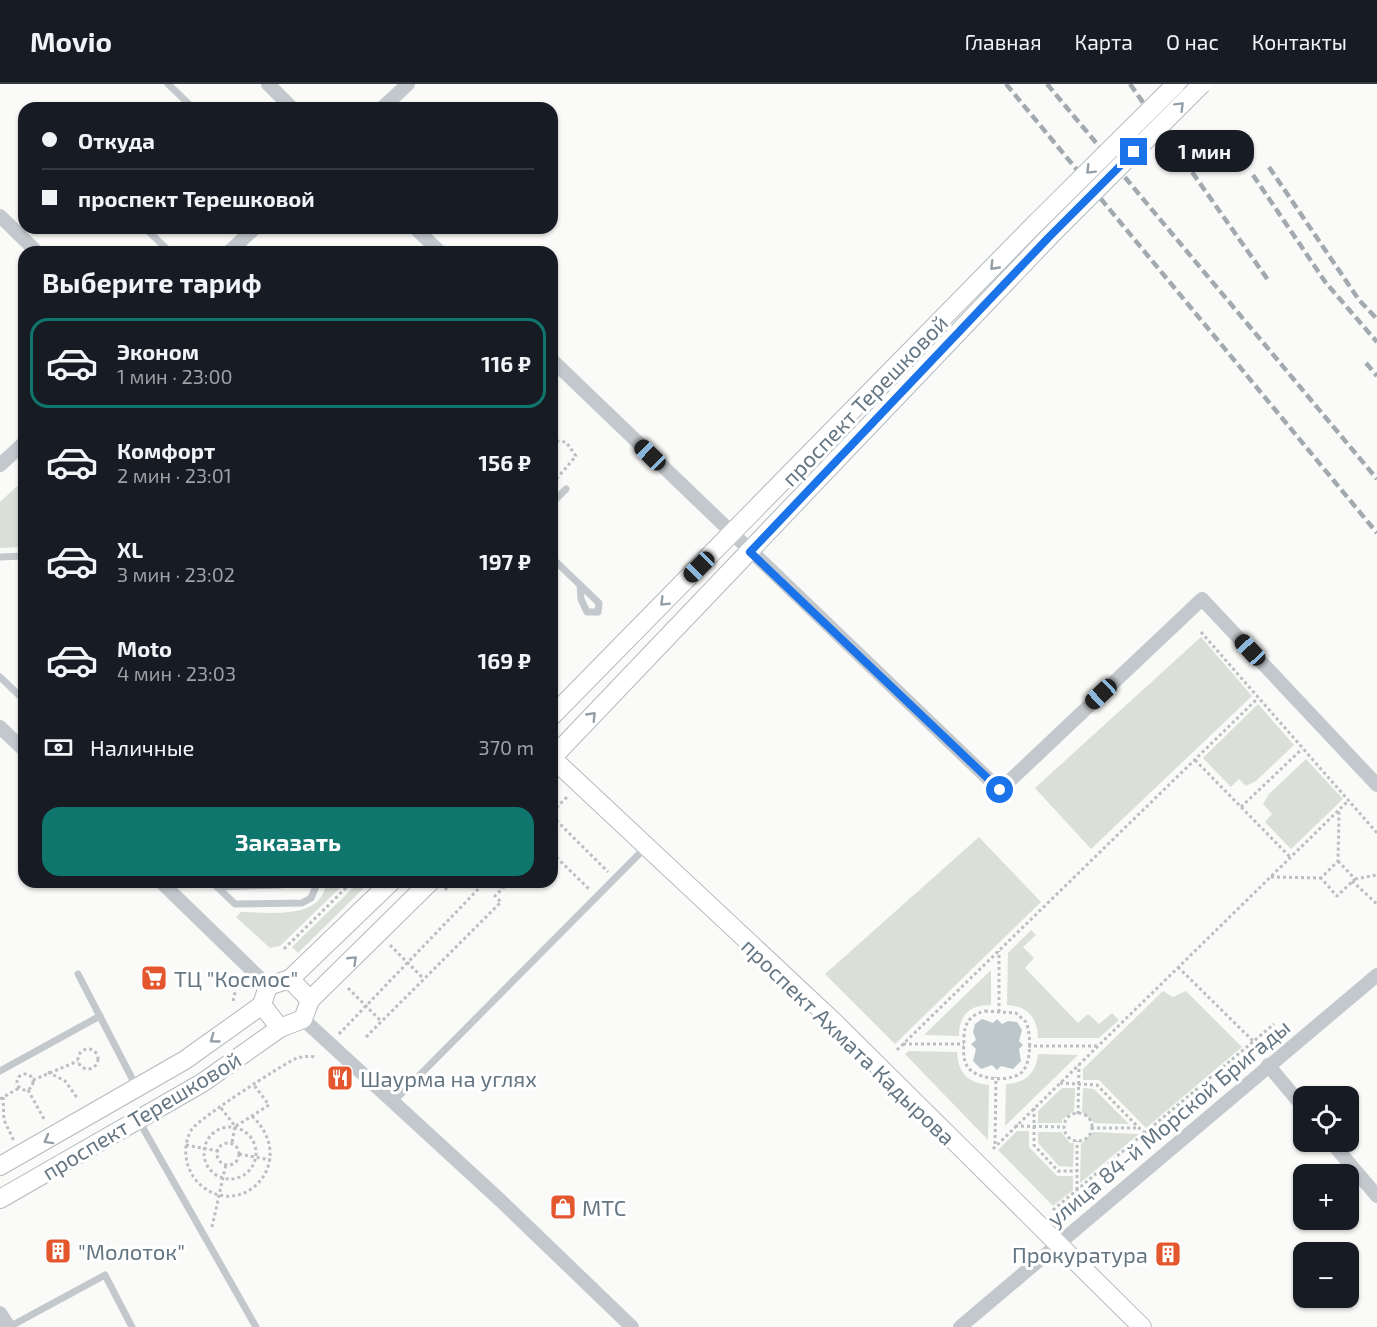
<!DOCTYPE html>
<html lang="ru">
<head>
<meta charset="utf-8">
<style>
	:root { --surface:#171b24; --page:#242831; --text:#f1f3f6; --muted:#9ea1a6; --line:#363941; --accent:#0f766e }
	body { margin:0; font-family:"Exo 2",sans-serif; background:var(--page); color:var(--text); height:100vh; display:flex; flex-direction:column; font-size:22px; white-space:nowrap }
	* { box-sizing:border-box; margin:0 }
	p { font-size:20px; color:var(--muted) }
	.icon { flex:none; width:33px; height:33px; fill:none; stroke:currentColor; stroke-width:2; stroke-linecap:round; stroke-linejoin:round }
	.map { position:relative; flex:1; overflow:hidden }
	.drawer { position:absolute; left:18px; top:162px; width:540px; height:642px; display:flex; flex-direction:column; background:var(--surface); border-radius:18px; box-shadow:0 2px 4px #0004 }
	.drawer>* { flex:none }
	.guide { position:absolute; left:18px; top:18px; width:540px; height:132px; border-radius:18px; box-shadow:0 2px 4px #0004; display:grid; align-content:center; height:132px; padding:0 24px; background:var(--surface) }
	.controls { position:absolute; left:1293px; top:1002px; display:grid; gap:12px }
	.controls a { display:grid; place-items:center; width:66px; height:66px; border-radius:12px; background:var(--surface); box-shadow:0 2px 4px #0004; font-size:30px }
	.end { position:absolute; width:27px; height:27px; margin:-14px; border:8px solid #1a73e8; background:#fff; box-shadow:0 0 0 3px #fff }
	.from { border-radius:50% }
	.bubble { position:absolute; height:42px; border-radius:18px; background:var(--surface); box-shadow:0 2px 4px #0004; font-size:20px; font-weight:700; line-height:42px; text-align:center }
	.car { position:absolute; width:18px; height:36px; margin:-18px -9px; border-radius:8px; box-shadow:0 0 4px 2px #0007; background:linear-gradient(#222 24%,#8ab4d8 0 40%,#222 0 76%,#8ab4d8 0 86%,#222 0) }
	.guide b { display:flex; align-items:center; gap:21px; height:57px; font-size:22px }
	.guide b+b { border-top:2px solid var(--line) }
	.guide i { width:15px; height:15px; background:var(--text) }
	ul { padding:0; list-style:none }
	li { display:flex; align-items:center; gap:18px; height:90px; margin:0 12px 9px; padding:0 12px; border:3px solid transparent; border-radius:18px }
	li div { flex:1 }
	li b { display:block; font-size:22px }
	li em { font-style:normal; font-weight:700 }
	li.selected { border-color:var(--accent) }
	li>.icon { width:54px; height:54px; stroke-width:1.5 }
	h2 { padding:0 24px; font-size:27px; line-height:72px }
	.pay { display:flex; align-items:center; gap:15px; height:66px; padding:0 24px; font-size:22px }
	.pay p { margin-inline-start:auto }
	.action { display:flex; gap:12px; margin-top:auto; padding:12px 24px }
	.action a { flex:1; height:69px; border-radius:18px; background:var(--accent); color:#fff; font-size:24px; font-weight:700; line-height:69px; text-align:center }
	header { display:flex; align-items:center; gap:36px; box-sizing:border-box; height:84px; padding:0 30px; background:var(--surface); border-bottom:2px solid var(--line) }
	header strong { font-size:28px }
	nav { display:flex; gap:33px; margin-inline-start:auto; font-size:21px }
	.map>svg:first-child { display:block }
	.grass { fill:#dadfd7 }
	.water { fill:#bbc7cb }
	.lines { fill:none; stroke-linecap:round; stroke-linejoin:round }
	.secondary-casing { stroke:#b3babf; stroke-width:20 }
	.path { stroke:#bbbfc2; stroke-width:3; stroke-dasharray:3 3; stroke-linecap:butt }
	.lane { stroke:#c3c8cc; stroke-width:7 }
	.street { stroke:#c3c8cc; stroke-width:14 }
	.secondary { stroke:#fff; stroke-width:18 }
	.rail { stroke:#a2aab0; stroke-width:4.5; stroke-dasharray:9 4.5; stroke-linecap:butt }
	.secondary-bridge-casing { stroke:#b3babf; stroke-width:20; stroke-linecap:butt }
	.secondary-bridge { stroke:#fff; stroke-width:18 }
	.oneway { stroke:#939fa8 }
	.route { stroke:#1a73e8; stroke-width:8 }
	.labels { text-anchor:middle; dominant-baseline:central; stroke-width:6; stroke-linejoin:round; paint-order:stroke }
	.street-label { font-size:22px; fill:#657683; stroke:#fff }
	.poi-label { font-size:22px; fill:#657683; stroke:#fff; text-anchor:start }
</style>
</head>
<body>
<header>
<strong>Movio</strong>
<nav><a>Главная</a><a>Карта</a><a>О нас</a><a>Контакты</a></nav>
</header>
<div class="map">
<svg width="1377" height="1243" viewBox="0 0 1377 1243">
	<rect width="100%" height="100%" fill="#fafaf8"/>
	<g class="grass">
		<path d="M24,396V463L0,464V418Z"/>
		<path d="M1201,553L1252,612L1091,765L1035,704Z"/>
		<path d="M1258,620L1294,661L1256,697L1246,702L1239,695L1231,703L1203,674Z"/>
		<path d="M1306,675L1343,715L1291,765L1265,738L1272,730L1263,720L1269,710Z"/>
		<path d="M979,753L1041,818L895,960L825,890Z"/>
		<path d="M326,798H346L280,862L270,864L236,833L241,828C268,828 323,837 326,798Z"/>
		<path d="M359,798H370L298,869L292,863Z"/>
		<path d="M1031,846L1036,851L1023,863L1034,874L1025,884L1078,939L1088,930L1099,940L1112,929L1119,936L1099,954H1038C1038,934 1027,922 1007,921L1008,869Z"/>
		<path d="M991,886V921C970,921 959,930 959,952L924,951Z"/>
		<path d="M1163,907L1173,913L1186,907L1242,963L1146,1044L1099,996H1083V985Z"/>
		<path d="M909,967L957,968C958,989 968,999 989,1001L988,1056L905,970Z"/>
		<path d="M1038,970L1078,971L1005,1042L1006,1000C1025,999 1036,990 1038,970Z"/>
		<path d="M1062,1004H1075L1074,1027L1062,1036V1039H1038V1027Z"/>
		<path d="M1083,1004L1094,1005L1129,1040L1094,1039L1082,1028Z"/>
		<path d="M1017,1047H1029V1063L1057,1092H1073V1106L1053,1122L998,1066Z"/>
		<path d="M1038,1048H1061L1070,1059H1074L1073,1083L1059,1082L1038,1059Z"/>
		<path d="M1093,1048L1139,1050L1080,1099L1081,1060Z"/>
	</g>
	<path class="water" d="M997,935L1002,940L1008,937L1017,938L1022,946L1019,957L1023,961L1019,965L1021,977L1013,985L1001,982L997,986L992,981L981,985L973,977L976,965L971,960L976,956L973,948L975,940L982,935L993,939Z"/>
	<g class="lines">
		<defs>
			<g id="secondary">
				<path d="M552,632L1035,140"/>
				<path d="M552,674L832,936L1142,1243"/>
				<path d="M552,674L1049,153"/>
				<path d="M290,895L310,916L303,935L280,944L262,921L268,902Z"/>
				<path d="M290,895L391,798"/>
				<path d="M310,916L430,798"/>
				<path d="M0,1082L185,976L262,921"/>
				<path d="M0,1115L202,999L280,944"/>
			</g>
		</defs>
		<use href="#secondary" class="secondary-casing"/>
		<g class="path">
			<path d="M552,361L556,357L566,358L576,372L552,400"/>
			<path d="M1201,548L1377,749"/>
			<path d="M1195,676L1290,773"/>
			<path d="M1241,723L1302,665"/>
			<path d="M552,728L568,712"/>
			<path d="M552,732L608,788"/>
			<path d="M552,769L590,806"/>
			<path d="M1338,777L1355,795L1337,812L1321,794L1338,777L1339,727"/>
			<path d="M1271,793L1321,794"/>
			<path d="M1355,795L1377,791"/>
			<path d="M1352,797L1377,820"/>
			<path d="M495,798L502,804"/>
			<path d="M445,806L453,798"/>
			<path d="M390,861L424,895"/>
			<path d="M284,865L352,798"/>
			<path d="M1178,883L1253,957"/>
			<path d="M348,904L381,937"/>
			<path d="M233,917L236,904"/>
			<path d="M985,927L1016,929L1026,938C1031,950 1032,978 1022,988C1011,999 975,996 967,982C962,974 964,963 964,954C964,939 970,931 985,927Z"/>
			<path d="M999,928V867"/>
			<path d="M339,950L485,798"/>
			<path d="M366,953L501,818L495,812L509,798"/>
			<path d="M903,960H964"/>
			<path d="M1028,962H1097"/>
			<circle cx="88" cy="975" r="10"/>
			<path d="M897,966L1258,614"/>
			<path d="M48,988L65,997L78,1015"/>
			<circle cx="25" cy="998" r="8"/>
			<path d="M33,996L78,977"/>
			<path d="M1060,999L1097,1001L1144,1049"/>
			<path d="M28,1006L44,1035"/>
			<path d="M3,1013L4,1036L14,1057"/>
			<path d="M0,1015L19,1004"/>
			<path d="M221,1024L235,1042L232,1059"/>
			<path d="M1034,1024V1061L1058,1087H1077"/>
			<circle cx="1078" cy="1043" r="14"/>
			<path d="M1078,1030L1079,981"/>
			<path d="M252,1032C299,1077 244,1135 203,1103C186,1090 180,1064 192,1045C200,1034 280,982 295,975C302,972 309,972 317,973"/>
			<path d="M236,1042L269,1021L254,1001"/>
			<path d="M1015,1042L1064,1043"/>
			<circle cx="230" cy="1069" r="26"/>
			<path d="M1091,1044H1140"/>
			<circle cx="228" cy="1070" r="11"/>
			<path d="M995,1060L996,993"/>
			<path d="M186,1061L218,1067"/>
			<path d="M993,1065L1348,717"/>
			<path d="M239,1070L271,1076"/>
			<path d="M1077,1106V1057"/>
			<path d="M1053,1126L1274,940"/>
			<path d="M212,1143L226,1080"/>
		</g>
		<g class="lane">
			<path d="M168,0L193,24"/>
			<path d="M145,144L170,168"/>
			<path d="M552,419L566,405"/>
			<path d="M0,473L24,472"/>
			<path d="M552,474L599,519L598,528H587L581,515L580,501"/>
			<path d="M0,593L24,616"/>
			<path d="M212,798L235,820L302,819L311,814L318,798"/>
			<path d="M217,803L280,801"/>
			<path d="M78,890L136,1002"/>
			<path d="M0,987L100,932"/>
			<path d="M393,1018L645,764"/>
			<path d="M139,1037L256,1243"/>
			<path d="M9,1243L105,1191L132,1243"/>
		</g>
		<g class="street">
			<path d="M268,0L292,24"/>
			<path d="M382,24L408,0"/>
			<path d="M0,132L37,168"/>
			<path d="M415,144L440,168"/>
			<path d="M229,168L255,144"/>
			<path d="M552,276L1000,706L1202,515L1377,701"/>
			<path d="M0,381L24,359"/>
			<path d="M0,643L24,666"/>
			<path d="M161,798L268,902"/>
			<path d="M303,935L500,1116L632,1243"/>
			<path d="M1268,981L1304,1024"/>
			<path d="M1331,1058L1377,1112"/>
			<path d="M0,1229L9,1243"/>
			<path d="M960,1243L1377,891"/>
		</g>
		<use href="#secondary" class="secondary"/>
		<g class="rail">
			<path d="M1006,0L1377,449"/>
			<path d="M1047,0L1377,395"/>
			<path d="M1130,0L1268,196"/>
			<path d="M1269,83L1359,216L1377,235"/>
			<path d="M1253,91L1326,199L1377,258"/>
			<path d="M1366,279L1377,292"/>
		</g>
		<defs>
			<g id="secondary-bridge">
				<path d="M1035,140L1176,0"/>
				<path d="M1049,153L1202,0"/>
			</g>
		</defs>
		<use href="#secondary-bridge" class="secondary-bridge-casing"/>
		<use href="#secondary-bridge" class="secondary-bridge"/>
	</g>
	<defs><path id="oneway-chevron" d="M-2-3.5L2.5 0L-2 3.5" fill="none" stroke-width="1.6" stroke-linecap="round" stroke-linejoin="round" transform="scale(1.5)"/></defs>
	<g class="oneway">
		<use href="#oneway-chevron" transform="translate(1180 22) rotate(-45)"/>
		<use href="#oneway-chevron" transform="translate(1090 86) rotate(135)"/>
		<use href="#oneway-chevron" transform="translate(994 182) rotate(134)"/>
		<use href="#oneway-chevron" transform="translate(664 518) rotate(135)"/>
		<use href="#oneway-chevron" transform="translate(592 632) rotate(-46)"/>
		<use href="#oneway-chevron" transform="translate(353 876) rotate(-44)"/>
		<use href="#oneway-chevron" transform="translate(214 955) rotate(144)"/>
		<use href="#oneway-chevron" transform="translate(48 1056) rotate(151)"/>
	</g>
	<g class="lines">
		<path class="route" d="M1000,706L750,468L1049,153L1134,68"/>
	</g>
	<defs>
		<symbol id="supermarket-square" viewBox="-11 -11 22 22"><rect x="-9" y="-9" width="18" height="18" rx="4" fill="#e4572e" stroke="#fff"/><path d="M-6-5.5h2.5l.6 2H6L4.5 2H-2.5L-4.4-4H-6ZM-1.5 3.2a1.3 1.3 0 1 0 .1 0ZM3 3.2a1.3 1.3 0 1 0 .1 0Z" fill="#fff"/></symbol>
		<symbol id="restaurant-square" viewBox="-11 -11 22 22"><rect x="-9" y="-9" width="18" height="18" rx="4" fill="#e4572e" stroke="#fff"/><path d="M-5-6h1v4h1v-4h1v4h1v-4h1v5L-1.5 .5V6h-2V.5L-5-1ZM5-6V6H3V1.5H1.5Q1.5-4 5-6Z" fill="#fff"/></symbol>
		<symbol id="shop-square" viewBox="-11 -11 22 22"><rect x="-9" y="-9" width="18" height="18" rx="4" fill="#e4572e" stroke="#fff"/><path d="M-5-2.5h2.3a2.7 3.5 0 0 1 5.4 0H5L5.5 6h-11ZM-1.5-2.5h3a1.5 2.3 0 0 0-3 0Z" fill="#fff"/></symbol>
		<symbol id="building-square" viewBox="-11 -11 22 22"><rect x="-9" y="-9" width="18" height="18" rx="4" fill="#e4572e" stroke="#fff"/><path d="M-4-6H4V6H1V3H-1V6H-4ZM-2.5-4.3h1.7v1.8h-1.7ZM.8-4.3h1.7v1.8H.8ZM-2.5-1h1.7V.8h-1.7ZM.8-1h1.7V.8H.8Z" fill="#fff"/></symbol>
	</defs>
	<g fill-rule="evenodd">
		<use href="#supermarket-square" x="139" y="879" width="30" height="30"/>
		<use href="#restaurant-square" x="325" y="979" width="30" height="30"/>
		<use href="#shop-square" x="548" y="1108" width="30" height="30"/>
		<use href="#building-square" x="43" y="1152" width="30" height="30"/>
		<use href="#building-square" x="1153" y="1155" width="30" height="30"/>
	</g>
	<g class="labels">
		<g class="street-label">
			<text transform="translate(864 316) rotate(-46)">проспект Терешковой</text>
			<text transform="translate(849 957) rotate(44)">проспект Ахмата Кадырова</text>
			<text transform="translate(141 1031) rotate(-31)">проспект Терешковой</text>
			<text transform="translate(1168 1038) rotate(-40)">улица 84-й Морской Бригады</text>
		</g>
		<g class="poi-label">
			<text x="174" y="894">ТЦ "Космос"</text>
			<text x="360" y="994">Шаурма на углях</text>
			<text x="582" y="1123">МТС</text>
			<text x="78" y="1167">"Молоток"</text>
			<text x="1148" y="1170" text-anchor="end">Прокуратура</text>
		</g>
	</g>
</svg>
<div class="controls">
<a><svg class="icon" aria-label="locate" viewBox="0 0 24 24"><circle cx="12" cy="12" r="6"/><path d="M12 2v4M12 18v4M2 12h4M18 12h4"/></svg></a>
<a>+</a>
<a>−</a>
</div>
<i class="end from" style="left:1000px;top:706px"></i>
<i class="end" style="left:1134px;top:68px"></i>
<div class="bubble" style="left:1155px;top:46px;width:99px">1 мин</div>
<i class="car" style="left:650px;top:371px;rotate:314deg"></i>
<i class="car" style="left:699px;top:483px;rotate:225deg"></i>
<i class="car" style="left:1250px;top:566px;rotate:317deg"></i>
<i class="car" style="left:1101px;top:610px;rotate:227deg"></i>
<div class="guide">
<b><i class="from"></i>Откуда</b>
<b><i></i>проспект Терешковой</b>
</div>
<section class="drawer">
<h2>Выберите тариф</h2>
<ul>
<li class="selected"><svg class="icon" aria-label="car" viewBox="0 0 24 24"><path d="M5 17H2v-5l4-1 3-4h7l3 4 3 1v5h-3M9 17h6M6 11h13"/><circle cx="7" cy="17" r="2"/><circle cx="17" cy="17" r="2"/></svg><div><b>Эконом</b><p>1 мин · 23:00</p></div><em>116 ₽</em></li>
<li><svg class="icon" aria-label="car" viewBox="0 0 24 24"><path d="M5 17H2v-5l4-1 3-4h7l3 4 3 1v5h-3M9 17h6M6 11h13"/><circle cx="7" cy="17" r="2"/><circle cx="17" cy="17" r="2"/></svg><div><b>Комфорт</b><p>2 мин · 23:01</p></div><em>156 ₽</em></li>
<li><svg class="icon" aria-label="car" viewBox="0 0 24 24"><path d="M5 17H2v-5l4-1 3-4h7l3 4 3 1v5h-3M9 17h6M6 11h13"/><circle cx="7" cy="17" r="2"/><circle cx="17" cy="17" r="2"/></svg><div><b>XL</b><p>3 мин · 23:02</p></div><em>197 ₽</em></li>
<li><svg class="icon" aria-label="car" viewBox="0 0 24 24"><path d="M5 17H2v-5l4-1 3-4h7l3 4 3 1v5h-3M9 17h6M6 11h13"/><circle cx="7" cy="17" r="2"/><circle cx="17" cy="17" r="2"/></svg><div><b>Moto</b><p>4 мин · 23:03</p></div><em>169 ₽</em></li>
</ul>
<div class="pay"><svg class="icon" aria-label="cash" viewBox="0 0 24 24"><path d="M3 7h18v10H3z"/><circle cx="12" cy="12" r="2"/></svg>Наличные<p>370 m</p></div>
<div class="action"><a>Заказать</a></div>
</section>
</div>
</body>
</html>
